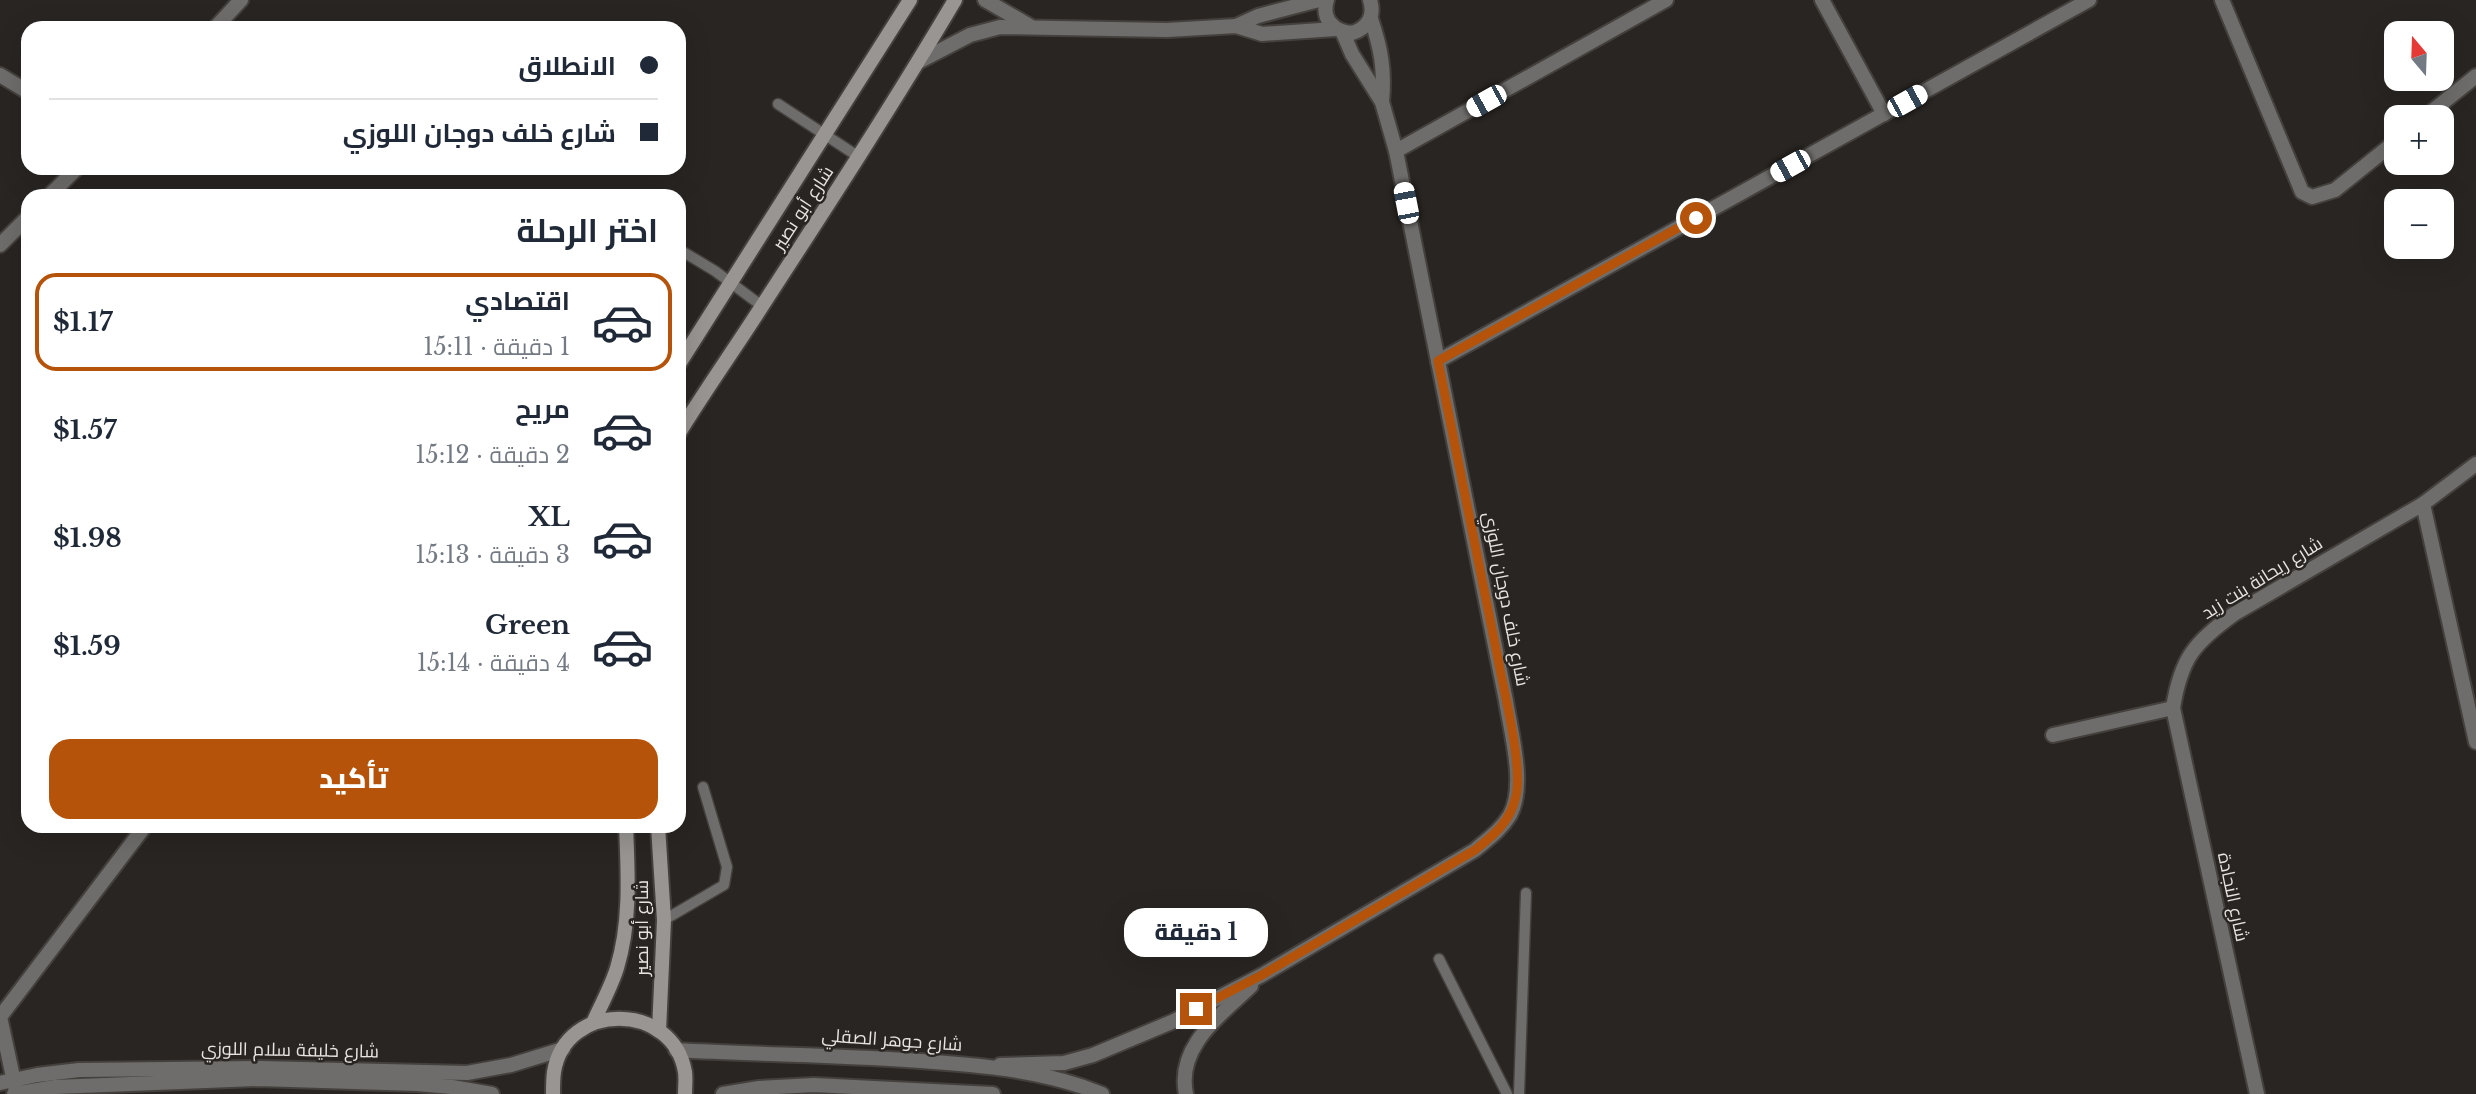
<!DOCTYPE html>
<html lang="ar">
<head>
<meta charset="utf-8">
<style>
	:root { --surface:#fff; --page:#f2f2f3; --text:#1f2937; --muted:#747a83; --line:#e0e1e3; --accent:#b45309 }
	body { margin:0; font-family:"Libre Baskerville",Cairo,serif; background:var(--page); color:var(--text); direction:rtl; height:100vh; display:flex; flex-direction:column; font-size:26px; white-space:nowrap }
	* { box-sizing:border-box; margin:0 }
	p { font-size:23px; color:var(--muted) }
	.icon { flex:none; width:38px; height:38px; fill:none; stroke:currentColor; stroke-width:2; stroke-linecap:round; stroke-linejoin:round }
	.map { position:relative; flex:1; overflow:hidden; direction:ltr }
	.details { position:absolute; left:21px; top:189px; width:665px; height:644px; display:flex; flex-direction:column; background:var(--surface); border-radius:21px; box-shadow:0 7px 28px #0002; direction:rtl }
	.details>* { flex:none }
	.top-card { position:absolute; left:21px; top:21px; width:665px; height:154px; border-radius:21px; box-shadow:0 7px 28px #0002; direction:rtl; display:grid; align-content:center; height:154px; padding:0 28px; background:var(--surface) }
	.needle { width:46px; rotate:341deg }
	.controls { position:absolute; left:2384px; top:21px; display:grid; gap:14px }
	.controls a { display:grid; place-items:center; width:70px; height:70px; border-radius:14px; background:var(--surface); box-shadow:0 7px 28px #0002; font-size:35px }
	.end { position:absolute; width:32px; height:32px; margin:-16px; border:9px solid #b45309; background:#fff; box-shadow:0 0 0 4px #fff }
	.from { border-radius:50% }
	.bubble { position:absolute; height:49px; border-radius:21px; background:var(--surface); box-shadow:0 7px 28px #0002; font-size:23px; font-weight:800; line-height:49px; text-align:center; direction:rtl }
	.car { position:absolute; width:21px; height:42px; margin:-21px -10px; border-radius:9px; box-shadow:0 0 5px 2px #0007; background:linear-gradient(#fff 24%,#345 0 40%,#fff 0 76%,#345 0 86%,#fff 0) }
	.top-card b { display:flex; align-items:center; gap:24px; height:66px; font-size:26px }
	.top-card b+b { border-top:2px solid var(--line) }
	.top-card i { width:18px; height:18px; background:var(--text) }
	ul { padding:0; list-style:none }
	li { display:flex; align-items:center; gap:21px; height:98px; margin:0 14px 10px; padding:0 14px; border:4px solid transparent; border-radius:21px }
	li div { flex:1 }
	li b { display:block; font-size:26px }
	li em { font-style:normal; font-weight:800 }
	li.on { border-color:var(--accent) }
	li>.icon { width:63px; height:63px; stroke-width:1.5 }
	h2 { padding:0 28px; font-size:32px; line-height:84px }
	.button { display:flex; gap:14px; margin-top:auto; padding:14px 28px }
	.button a { flex:1; height:80px; border-radius:21px; background:var(--accent); color:#fff; font-size:28px; font-weight:800; line-height:80px; text-align:center }
	.map>svg:first-child { display:block }
	.lines { fill:none; stroke-linecap:round; stroke-linejoin:round }
	.service-casing { stroke:#44403d; stroke-width:13 }
	.minor-casing { stroke:#44403d; stroke-width:18 }
	.tertiary-casing { stroke:#44403d; stroke-width:18 }
	.secondary-casing { stroke:#44403d; stroke-width:18 }
	.service { stroke:#6e6d6b; stroke-width:10 }
	.minor { stroke:#6e6d6b; stroke-width:14 }
	.tertiary { stroke:#6e6d6b; stroke-width:14 }
	.secondary { stroke:#989592; stroke-width:14 }
	.route { stroke:#b45309; stroke-width:9 }
	.labels { text-anchor:middle; dominant-baseline:central; stroke-width:5; stroke-linejoin:round; paint-order:stroke }
	.street-label { font-size:18px; fill:#e7e5e3; stroke:#292522 }
</style>
</head>
<body>
<div class="map">
<svg width="2476" height="1094" viewBox="0 0 2476 1094">
	<rect width="100%" height="100%" fill="#292522"/>
	<g class="lines">
		<defs>
			<g id="service">
				<path d="M778,104L859,157"/>
				<path d="M685,253L715,271L762,306"/>
				<path d="M664,920L724,885L727,867L703,787"/>
				<path d="M1439,959L1507,1094"/>
				<path d="M1519,1094L1526,893"/>
			</g>
			<g id="minor">
				<path d="M985,0L1030,26"/>
				<path d="M1327,0C1321,19 1334,32 1352,33C1368,28 1375,16 1370,0"/>
				<path d="M1822,0L1884,114"/>
				<path d="M2222,0L2302,192L2312,197L2335,190L2396,141"/>
				<path d="M1371,19C1381,48 1385,71 1382,102"/>
				<path d="M1236,26L1258,16L1319,0"/>
				<path d="M215,28L241,0"/>
				<path d="M918,62L970,35L1000,27L1167,30L1236,26L1262,34L1335,29"/>
				<path d="M0,75L28,92"/>
				<path d="M2425,117L2476,76"/>
				<path d="M1396,151L1666,0"/>
				<path d="M49,196L77,168"/>
				<path d="M0,245L28,217"/>
				<path d="M1438,361L2089,0"/>
				<path d="M2423,504L2476,742"/>
				<path d="M2053,735L2173,708"/>
				<path d="M0,1017L145,826"/>
				<path d="M0,1017L16,1091"/>
				<path d="M1000,1065L1064,1063L1093,1055L1174,1021L1262,975L1475,850C1488,839 1501,830 1510,815C1526,786 1511,733 1506,701L1396,151L1382,102L1352,54L1343,33"/>
				<path d="M1186,1094C1176,1046 1221,1015 1251,986"/>
				<path d="M2257,1094L2173,708C2181,658 2194,643 2234,614L2423,504L2476,464"/>
			</g>
			<g id="tertiary">
				<path d="M676,1050C762,1055 848,1055 934,1062C990,1066 1049,1072 1102,1094"/>
				<path d="M0,1083L37,1075L79,1070L260,1068L467,1073L511,1065L563,1049"/>
				<path d="M14,1094L55,1087L259,1079L417,1084L452,1087L492,1094"/>
				<path d="M723,1094L759,1088L814,1085L993,1094"/>
			</g>
			<g id="secondary">
				<path d="M679,364L910,0"/>
				<path d="M679,433C706,389 736,347 764,303C829,203 894,103 955,0"/>
				<path d="M658,826L664,920L659,1031"/>
				<path d="M593,1023C601,1005 611,987 617,968C631,922 628,873 626,826"/>
				<path d="M553,1094C553,1087 553,1079 554,1072C565,1001 673,1001 685,1072C686,1079 685,1087 685,1094"/>
			</g>
		</defs>
		<use href="#service" class="service-casing"/>
		<use href="#minor" class="minor-casing"/>
		<use href="#tertiary" class="tertiary-casing"/>
		<use href="#secondary" class="secondary-casing"/>
		<use href="#service" class="service"/>
		<use href="#minor" class="minor"/>
		<use href="#tertiary" class="tertiary"/>
		<use href="#secondary" class="secondary"/>
	</g>
	<g class="lines">
		<path class="route" d="M1196,1009L1262,975L1475,850C1494,835 1511,821 1516,796C1523,766 1504,692 1498,659C1478,560 1458,460 1438,361L1696,218"/>
	</g>
	<g class="labels">
		<g class="street-label">
			<text transform="translate(803 208) rotate(-57)">شارع أبو نصير</text>
			<text transform="translate(2262 578) rotate(-32)">شارع ريحانة بنت زيد</text>
			<text transform="translate(1506 599) rotate(79)">شارع خلف دوجان اللوزي</text>
			<text transform="translate(2233 897) rotate(78)">شارع النجادة</text>
			<text transform="translate(642 928) rotate(-90)">شارع أبو نصير</text>
			<text transform="translate(892 1040) rotate(4)">شارع جوهر الصقلي</text>
			<text transform="translate(290 1050) rotate(1)">شارع خليفة سلام اللوزي</text>
		</g>
	</g>
</svg>
<div class="controls">
<a><svg class="needle" viewBox="-14 -14 28 28"><path d="M0-13l5 13h-10z" fill="#e53935"/><path d="M0 13l5-13h-10z" fill="#747a83"/></svg></a>
<a>+</a>
<a>−</a>
</div>
<i class="end from" style="left:1696px;top:218px"></i>
<i class="end" style="left:1196px;top:1009px"></i>
<div class="bubble" style="left:1124px;top:908px;width:144px">1 دقيقة</div>
<i class="car" style="left:1486px;top:101px;rotate:241deg"></i>
<i class="car" style="left:1907px;top:101px;rotate:61deg"></i>
<i class="car" style="left:1790px;top:166px;rotate:241deg"></i>
<i class="car" style="left:1406px;top:203px;rotate:349deg"></i>
<div class="top-card">
<b><i class="from"></i>الانطلاق</b>
<b><i></i>شارع خلف دوجان اللوزي</b>
</div>
<section class="details">
<h2>اختر الرحلة</h2>
<ul>
<li class="on"><svg class="icon" aria-label="car" viewBox="0 0 24 24"><path d="M5 17H2v-5l4-1 3-4h7l3 4 3 1v5h-3M9 17h6M6 11h13"/><circle cx="7" cy="17" r="2"/><circle cx="17" cy="17" r="2"/></svg><div><b>اقتصادي</b><p>1 دقيقة · 15:11</p></div><em>$1.17</em></li>
<li><svg class="icon" aria-label="car" viewBox="0 0 24 24"><path d="M5 17H2v-5l4-1 3-4h7l3 4 3 1v5h-3M9 17h6M6 11h13"/><circle cx="7" cy="17" r="2"/><circle cx="17" cy="17" r="2"/></svg><div><b>مريح</b><p>2 دقيقة · 15:12</p></div><em>$1.57</em></li>
<li><svg class="icon" aria-label="car" viewBox="0 0 24 24"><path d="M5 17H2v-5l4-1 3-4h7l3 4 3 1v5h-3M9 17h6M6 11h13"/><circle cx="7" cy="17" r="2"/><circle cx="17" cy="17" r="2"/></svg><div><b>XL</b><p>3 دقيقة · 15:13</p></div><em>$1.98</em></li>
<li><svg class="icon" aria-label="car" viewBox="0 0 24 24"><path d="M5 17H2v-5l4-1 3-4h7l3 4 3 1v5h-3M9 17h6M6 11h13"/><circle cx="7" cy="17" r="2"/><circle cx="17" cy="17" r="2"/></svg><div><b>Green</b><p>4 دقيقة · 15:14</p></div><em>$1.59</em></li>
</ul>
<div class="button"><a>تأكيد</a></div>
</section>
</div>
</body>
</html>
